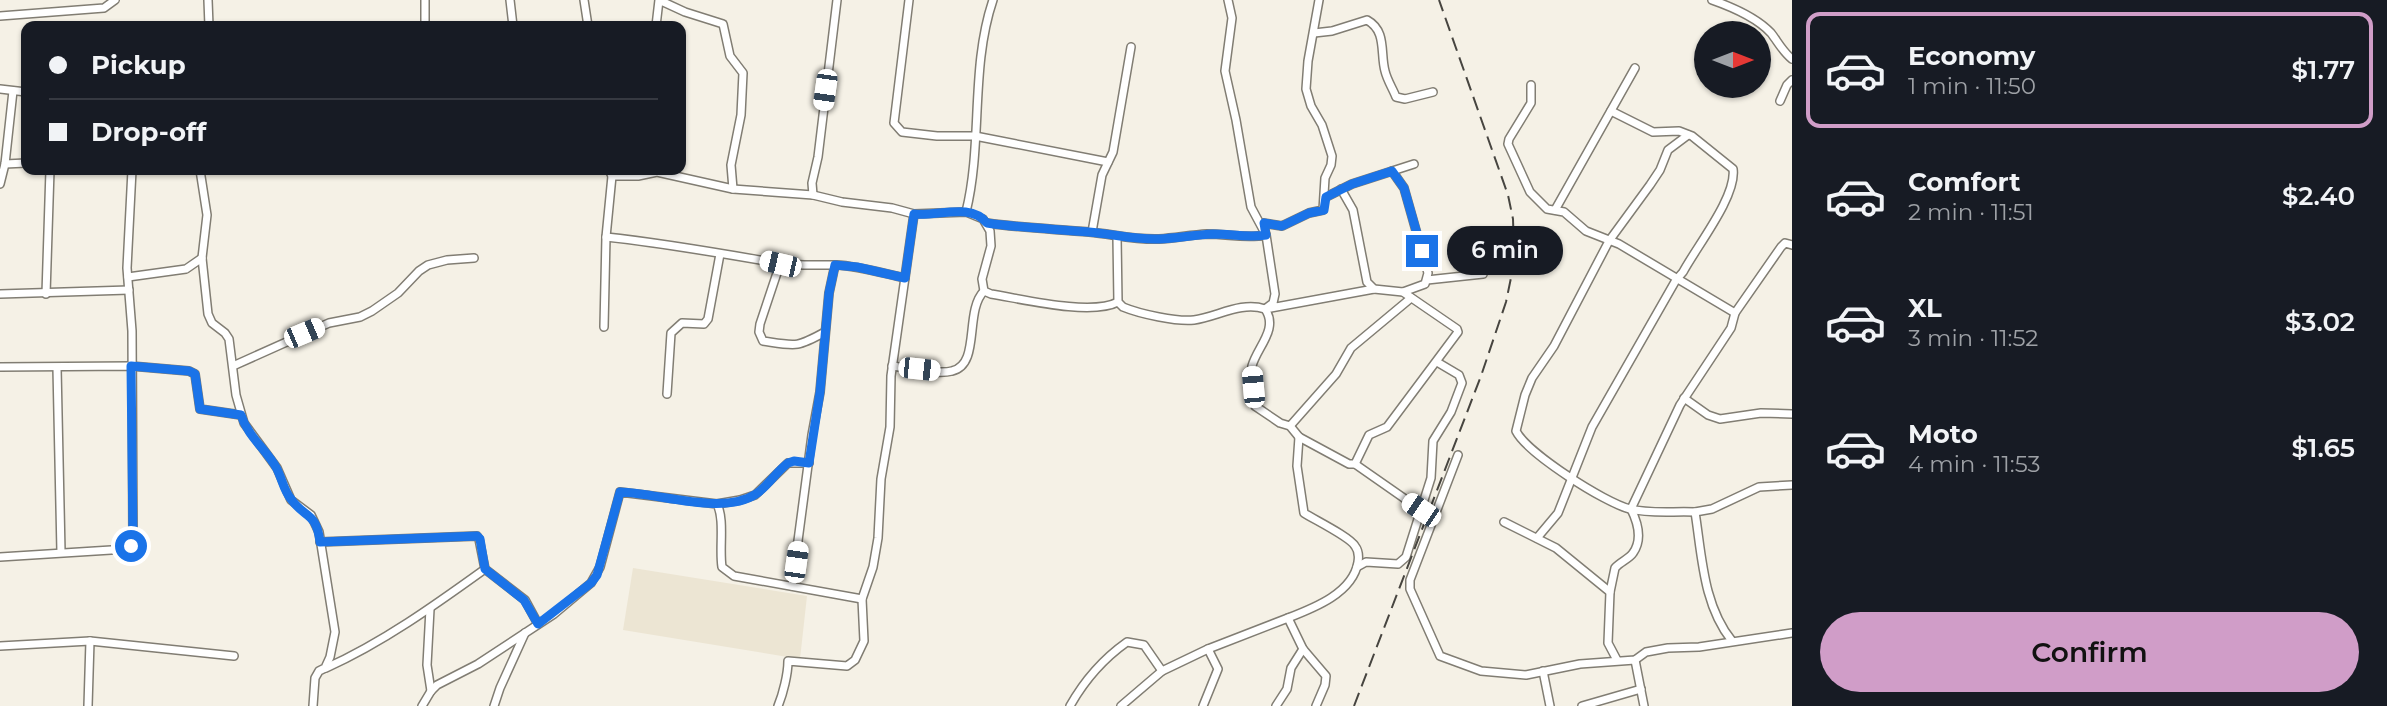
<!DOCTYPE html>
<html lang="en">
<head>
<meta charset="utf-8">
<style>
	:root { --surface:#171b24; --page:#242831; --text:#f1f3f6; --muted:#9ea1a6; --line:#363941; --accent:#d09dc8 }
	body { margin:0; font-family:Montserrat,sans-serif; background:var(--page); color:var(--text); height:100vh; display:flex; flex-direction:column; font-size:26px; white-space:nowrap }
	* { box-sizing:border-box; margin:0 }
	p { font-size:23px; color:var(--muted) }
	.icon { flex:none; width:38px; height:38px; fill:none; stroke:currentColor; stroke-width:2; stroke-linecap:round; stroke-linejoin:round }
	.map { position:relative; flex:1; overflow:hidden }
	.sheet { display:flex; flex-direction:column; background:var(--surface); width:595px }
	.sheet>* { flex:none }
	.banner { position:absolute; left:21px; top:21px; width:665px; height:154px; border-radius:14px; box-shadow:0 2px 5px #0004; display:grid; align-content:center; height:154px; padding:0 28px; background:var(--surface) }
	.needle { width:46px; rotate:90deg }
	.fabs { position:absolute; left:1694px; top:21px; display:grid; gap:14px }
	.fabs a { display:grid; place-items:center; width:77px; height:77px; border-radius:50%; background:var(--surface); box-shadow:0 2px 5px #0004; font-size:35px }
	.end { position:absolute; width:32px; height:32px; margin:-16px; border:9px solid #1a73e8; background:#fff; box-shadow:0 0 0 4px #fff }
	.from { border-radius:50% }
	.bubble { position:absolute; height:49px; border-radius:24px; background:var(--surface); box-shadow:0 2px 5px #0004; font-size:23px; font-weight:600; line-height:49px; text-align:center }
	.car { position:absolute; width:21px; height:42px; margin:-21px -10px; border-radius:9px; box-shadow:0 0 5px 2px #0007; background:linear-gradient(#fff 24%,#345 0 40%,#fff 0 76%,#345 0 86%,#fff 0) }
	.banner b { display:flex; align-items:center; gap:24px; height:66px; font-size:26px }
	.banner b+b { border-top:2px solid var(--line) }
	.banner i { width:18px; height:18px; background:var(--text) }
	ul { padding:12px 0 0; list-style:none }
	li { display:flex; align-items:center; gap:21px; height:116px; margin:0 14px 10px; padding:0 14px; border:4px solid transparent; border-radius:14px }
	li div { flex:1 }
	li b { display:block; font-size:26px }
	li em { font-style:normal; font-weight:600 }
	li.current { border-color:var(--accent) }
	li>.icon { width:63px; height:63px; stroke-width:1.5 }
	.cta { display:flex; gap:14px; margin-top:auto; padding:14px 28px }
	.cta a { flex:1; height:80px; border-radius:42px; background:var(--accent); color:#111; font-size:28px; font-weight:600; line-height:80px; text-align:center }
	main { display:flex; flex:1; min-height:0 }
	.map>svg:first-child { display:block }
	.built { fill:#ece5d3 }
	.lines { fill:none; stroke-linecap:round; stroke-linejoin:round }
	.minor-casing { stroke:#817d73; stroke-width:10 }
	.minor { stroke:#fff; stroke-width:7 }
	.rail { stroke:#474540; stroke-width:2; stroke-dasharray:14 7; stroke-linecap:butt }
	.route { stroke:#1a73e8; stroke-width:9 }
</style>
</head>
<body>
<main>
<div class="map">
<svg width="1792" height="706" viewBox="0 0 1792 706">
	<rect width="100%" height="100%" fill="#f5f1e6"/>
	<path class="built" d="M633,568L807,596L800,659L623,630Z"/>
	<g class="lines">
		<defs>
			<g id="minor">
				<path d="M208,0L209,26"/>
				<path d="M425,0V26"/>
				<path d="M510,0L513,26"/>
				<path d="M584,0L588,26"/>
				<path d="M909,0L894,123L902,132L937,136H975L1108,162"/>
				<path d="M1228,0L1232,18L1225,71L1236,120L1251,207L1266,235L1275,294L1273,303L1265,309L1374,289"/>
				<path d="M1712,0C1732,7 1756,17 1771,33C1778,42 1783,52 1792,59"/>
				<path d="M0,16L104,8L115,0"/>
				<path d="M656,26L659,0L685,12L723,24L730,56L743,73L741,115L731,165L733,189"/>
				<path d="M1314,33L1332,31L1367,20C1387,31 1380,53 1385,71C1387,80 1393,89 1396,97L1405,99L1433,92"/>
				<path d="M1531,85V103L1509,139L1508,144L1530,192L1547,209L1564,212L1586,231L1619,244L1735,313"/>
				<path d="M0,89L26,92"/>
				<path d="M1780,101L1787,85L1792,80"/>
				<path d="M1688,135L1668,150L1660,170L1650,185L1609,241L1554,346L1532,378L1525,395L1516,431C1527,453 1605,503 1630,509C1650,514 1674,511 1695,512"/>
				<path d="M5,164L26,163"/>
				<path d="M200,170L207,215L202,258L208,314L212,323L225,333L229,339L236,395L244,423L277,468L291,500L311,515L319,532L335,632L330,657L325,668L319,671L315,678L313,706"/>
				<path d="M1392,171L1404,188L1428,273L1425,284L1403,292"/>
				<path d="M612,176H638L657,172L733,189L813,195L842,202L892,208L914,214L966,212L983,219L990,231L991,246L982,279L984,291L991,294C1022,299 1091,316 1118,302"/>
				<path d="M0,184L5,164L13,91"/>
				<path d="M813,195L812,183L818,157L837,0"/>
				<path d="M1326,197L1352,184L1414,164"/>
				<path d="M1555,210L1635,68"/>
				<path d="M966,212C983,143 970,68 993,0"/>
				<path d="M987,223C1021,228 1055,229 1089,232C1112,234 1135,240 1159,239C1175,238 1191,235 1207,234C1228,234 1246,239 1266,235L1263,223L1282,226L1309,213L1323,210L1325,178L1331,165L1332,156L1322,125L1311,106L1306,89L1308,61L1319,0"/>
				<path d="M1092,232L1102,175L1113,152L1131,47"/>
				<path d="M606,237C663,243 720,253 777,263C796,266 816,265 836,265C859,266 882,273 905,278"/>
				<path d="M1117,237L1118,302L1123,307C1140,314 1177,322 1194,320C1217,317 1241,301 1265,309C1279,329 1257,347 1252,366C1249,377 1254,394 1255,406L1280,423L1290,426L1299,437L1349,464H1355L1369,435L1387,427L1458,332L1457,329L1403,292L1374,289L1367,282L1353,210L1341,189"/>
				<path d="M780,264L760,324L759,332L763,341C796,346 796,348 825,332"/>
				<path d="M128,277L186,269L202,258"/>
				<path d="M1427,280L1483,274"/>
				<path d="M0,294L129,290"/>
				<path d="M46,294L50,170"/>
				<path d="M604,327L606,237L612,176L609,170"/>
				<path d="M233,366L329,323L360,317L372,311L398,293L419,271L428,265L447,260L474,258"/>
				<path d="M892,366C908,368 937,375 952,371C981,365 964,311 984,291"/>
				<path d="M0,367L131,366L189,371L195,374L200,409L241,415"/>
				<path d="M57,368L61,552"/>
				<path d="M667,394L671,333L682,323L704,324L708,319L720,254"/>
				<path d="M1684,398L1708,415L1720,419L1761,413L1792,414"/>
				<path d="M1290,426L1336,374L1351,348L1411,298"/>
				<path d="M1458,455L1410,580V589L1440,656L1481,671L1526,675L1580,664L1635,660L1646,652L1668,648L1699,647L1792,633"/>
				<path d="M1355,464L1421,510"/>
				<path d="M717,504L740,500L755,495L788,463H809"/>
				<path d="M1631,509L1680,405L1731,328L1735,313L1781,247L1785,243L1792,245"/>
				<path d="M1504,522L1556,548L1610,592L1608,643L1617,660"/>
				<path d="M1537,538L1558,513L1592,427L1676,280L1683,272C1697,246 1737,196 1733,169L1692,136L1679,131L1653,132L1611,111"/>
				<path d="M320,542L477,536L479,539L485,569L525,600L538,624"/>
				<path d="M0,557L127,549L133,539L132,331L127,268L132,170"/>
				<path d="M1357,567L1366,562L1398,564L1406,557L1431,478L1433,441L1451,412L1462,383L1459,375L1437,362"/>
				<path d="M792,586L812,435L820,392L829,293L835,265"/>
				<path d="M1610,592L1615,568C1620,562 1629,559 1633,553C1643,539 1638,523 1631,509"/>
				<path d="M430,609L427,665L431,691"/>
				<path d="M1288,618C1314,608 1353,593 1358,562C1359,556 1359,551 1355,546C1350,537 1315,520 1304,513L1297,466L1299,437"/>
				<path d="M1732,641C1703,605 1702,556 1695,512L1712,509L1759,487L1792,485"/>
				<path d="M0,646L90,641L234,656"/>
				<path d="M1635,660L1644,706"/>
				<path d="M326,668C382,643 435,605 485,569"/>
				<path d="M1543,671L1550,706"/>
				<path d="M88,706L90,641"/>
				<path d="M422,706L431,691L437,685L478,664L554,614L591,583L600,567L620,492L717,504C725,520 719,548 722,567L734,576L862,599"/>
				<path d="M494,706L500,688L525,633"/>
				<path d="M778,706C783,694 788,674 788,661L847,666L855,660L864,641L862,599L873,567L878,538L881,479L890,427L891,376L914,214"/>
				<path d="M1070,706C1084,681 1103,659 1127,642L1144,645L1162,671L1208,649L1288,618L1303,649L1326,676L1325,685L1316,706"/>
				<path d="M1121,706L1162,671"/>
				<path d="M1203,706L1218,669L1208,649"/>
				<path d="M1276,706L1287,689L1291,668L1303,649"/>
				<path d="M1582,706L1641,689"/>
			</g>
		</defs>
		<use href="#minor" class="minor-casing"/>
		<use href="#minor" class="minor"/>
		<path class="rail" d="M1354,706L1481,376L1506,302L1513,268L1514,250L1513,219L1508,195L1439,0"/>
	</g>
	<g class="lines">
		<path class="route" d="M131,546L133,538L131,366L189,371L195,374L200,409L241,415C248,437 267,450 277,469C282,479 284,491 291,499C305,519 316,511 320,542L477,536L480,539L485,569L524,600L538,624L591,583L597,575L620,492C659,493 723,516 756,494C768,486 776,472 788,463L794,461L809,463L820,392L829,293L835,265L857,267L905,278L914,214C937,217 970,202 987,223C1021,228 1055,229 1089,232C1113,234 1135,240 1159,239C1177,238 1195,235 1213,234C1232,234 1247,238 1266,235L1264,223L1282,226L1309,213L1324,210L1326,197L1352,184L1392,171L1404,188L1422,251"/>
	</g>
</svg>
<div class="fabs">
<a><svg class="needle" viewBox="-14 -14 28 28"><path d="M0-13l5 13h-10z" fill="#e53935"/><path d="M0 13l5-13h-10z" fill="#9ea1a6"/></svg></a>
</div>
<i class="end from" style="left:131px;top:546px"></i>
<i class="end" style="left:1422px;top:251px"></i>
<div class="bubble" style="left:1447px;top:226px;width:116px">6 min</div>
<i class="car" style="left:825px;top:90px;rotate:188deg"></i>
<i class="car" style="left:780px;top:264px;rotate:283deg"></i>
<i class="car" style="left:304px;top:333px;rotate:67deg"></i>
<i class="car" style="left:919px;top:369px;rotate:96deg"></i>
<i class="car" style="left:1253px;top:387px;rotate:355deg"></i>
<i class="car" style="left:1421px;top:510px;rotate:304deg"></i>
<i class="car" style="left:796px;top:562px;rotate:8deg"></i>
<div class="banner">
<b><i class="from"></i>Pickup</b>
<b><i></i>Drop-off</b>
</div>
</div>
<section class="sheet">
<ul>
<li class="current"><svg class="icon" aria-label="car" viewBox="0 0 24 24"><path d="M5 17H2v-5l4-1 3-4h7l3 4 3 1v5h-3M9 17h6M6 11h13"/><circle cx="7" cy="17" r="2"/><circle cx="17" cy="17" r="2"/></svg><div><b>Economy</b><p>1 min · 11:50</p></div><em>$1.77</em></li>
<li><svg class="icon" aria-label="car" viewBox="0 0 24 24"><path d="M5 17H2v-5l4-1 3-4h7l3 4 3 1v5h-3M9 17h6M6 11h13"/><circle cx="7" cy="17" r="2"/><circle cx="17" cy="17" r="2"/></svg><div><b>Comfort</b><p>2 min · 11:51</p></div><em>$2.40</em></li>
<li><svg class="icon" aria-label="car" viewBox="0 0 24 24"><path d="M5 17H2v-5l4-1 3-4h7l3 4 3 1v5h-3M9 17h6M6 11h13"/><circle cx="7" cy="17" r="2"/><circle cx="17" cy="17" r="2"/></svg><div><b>XL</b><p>3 min · 11:52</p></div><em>$3.02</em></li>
<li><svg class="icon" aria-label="car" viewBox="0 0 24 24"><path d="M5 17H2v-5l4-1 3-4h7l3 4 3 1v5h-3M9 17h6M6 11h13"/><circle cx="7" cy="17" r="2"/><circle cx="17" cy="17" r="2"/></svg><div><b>Moto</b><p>4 min · 11:53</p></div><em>$1.65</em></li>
</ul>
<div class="cta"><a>Confirm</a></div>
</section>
</main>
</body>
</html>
